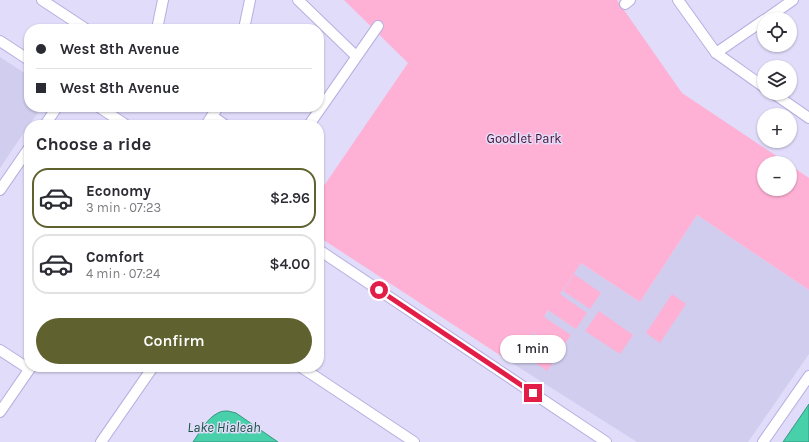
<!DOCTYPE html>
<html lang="en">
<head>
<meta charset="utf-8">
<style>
	:root { --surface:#fff; --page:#f2f2f3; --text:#2b2b33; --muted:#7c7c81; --line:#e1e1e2; --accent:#5f612e }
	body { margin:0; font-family:Karla,sans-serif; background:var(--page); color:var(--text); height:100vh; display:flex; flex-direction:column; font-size:15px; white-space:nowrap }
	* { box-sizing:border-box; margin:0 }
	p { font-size:13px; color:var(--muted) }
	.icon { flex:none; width:22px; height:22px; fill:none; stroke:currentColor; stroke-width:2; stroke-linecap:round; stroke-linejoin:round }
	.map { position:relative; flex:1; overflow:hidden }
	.panel { position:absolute; left:24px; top:120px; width:300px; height:252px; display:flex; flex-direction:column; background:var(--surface); border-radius:16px; box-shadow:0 1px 3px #0004 }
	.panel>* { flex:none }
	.guide { position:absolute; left:24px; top:24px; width:300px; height:88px; border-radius:16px; box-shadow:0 1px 3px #0004; display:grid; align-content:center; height:88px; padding:0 12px; background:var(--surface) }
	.controls { position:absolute; left:757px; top:12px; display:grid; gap:8px }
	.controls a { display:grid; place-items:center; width:40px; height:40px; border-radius:50%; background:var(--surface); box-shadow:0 1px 3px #0004; font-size:20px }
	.end { position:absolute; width:18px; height:18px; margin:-9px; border:5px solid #e11d48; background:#fff; box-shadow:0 0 0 2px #fff }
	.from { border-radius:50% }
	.bubble { position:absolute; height:28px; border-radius:14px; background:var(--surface); box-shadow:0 1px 3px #0004; font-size:13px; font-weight:600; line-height:28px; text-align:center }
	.guide b { display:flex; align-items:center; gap:14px; height:38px; font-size:15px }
	.guide b+b { border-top:1px solid var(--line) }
	.guide i { width:10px; height:10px; background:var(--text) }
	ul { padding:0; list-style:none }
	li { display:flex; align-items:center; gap:12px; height:60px; margin:0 8px 6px; padding:0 4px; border:2px solid var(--line); border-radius:16px }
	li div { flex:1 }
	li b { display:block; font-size:15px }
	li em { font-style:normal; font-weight:600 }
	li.active { border-color:var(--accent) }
	li>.icon { width:36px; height:36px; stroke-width:1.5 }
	h2 { padding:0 12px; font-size:18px; line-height:48px }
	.button { display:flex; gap:8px; margin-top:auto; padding:8px 12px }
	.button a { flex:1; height:46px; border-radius:24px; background:var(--accent); color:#fff; font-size:16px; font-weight:600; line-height:46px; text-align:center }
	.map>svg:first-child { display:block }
	.built { fill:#d0cdee }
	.green { fill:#ffb1d5 }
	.water { fill:#47d0a9; stroke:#379680 }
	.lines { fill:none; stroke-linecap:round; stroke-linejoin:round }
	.minor-casing { stroke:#b6b0e0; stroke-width:12 }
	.minor { stroke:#fff; stroke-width:10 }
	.route { stroke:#e11d48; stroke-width:5 }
	.labels { text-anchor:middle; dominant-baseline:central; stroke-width:3; stroke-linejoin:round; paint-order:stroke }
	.park-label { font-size:13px; fill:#4b0f30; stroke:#e0dcfa }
	.water-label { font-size:14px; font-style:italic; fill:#185040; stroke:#e0dcfa }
</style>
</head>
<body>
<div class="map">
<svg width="809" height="442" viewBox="0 0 809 442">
	<rect width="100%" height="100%" fill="#e0dcfa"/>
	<g class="built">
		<path d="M0,57L29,76V107H42L29,125L0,168Z"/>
		<path d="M697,215L809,290V354L748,442H637L512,363L581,263L640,302Z"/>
	</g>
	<g class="green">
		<path d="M344,0H617L682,93L787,163H764V189H790V165L809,178V290L697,215L640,302L581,263L560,294L587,313L576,329L548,310L544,317L571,335L560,351L533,333L531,336L558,355L547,371L520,352L512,363L319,237V193L408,63Z"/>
		<path d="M574,274L601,293L590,309L563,291Z"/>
		<path d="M672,294L686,304L660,343L646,333Z"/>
		<path d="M599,311L633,335L620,354L585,331Z"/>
	</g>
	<g class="water">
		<path d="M809,404V442H783Z"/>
		<path d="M228,411L236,413L278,442H193C200,432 207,418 218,413C221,411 225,411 228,411Z"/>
	</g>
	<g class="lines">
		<defs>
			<g id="minor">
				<path d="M42,0L86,29"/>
				<path d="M298,0L356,56"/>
				<path d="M678,0L716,53L764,87"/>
				<path d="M625,4L630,0"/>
				<path d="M766,19L793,0"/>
				<path d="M157,29L163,0"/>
				<path d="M244,29L250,0"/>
				<path d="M0,41L29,60"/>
				<path d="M716,53L764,20"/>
				<path d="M773,93L809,118"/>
				<path d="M99,107L126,125"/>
				<path d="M212,116L225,125"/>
				<path d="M45,125L57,107"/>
				<path d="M206,125L218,107"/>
				<path d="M309,125L378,26"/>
				<path d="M0,190L29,148"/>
				<path d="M319,250L606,442"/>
				<path d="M0,350L29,369"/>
				<path d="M301,367L414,442"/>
				<path d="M0,412L31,367"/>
				<path d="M101,442L153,367"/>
				<path d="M763,442L809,376"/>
			</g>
		</defs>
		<use href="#minor" class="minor-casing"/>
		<use href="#minor" class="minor"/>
	</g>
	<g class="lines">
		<path class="route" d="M379,290L533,393"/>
	</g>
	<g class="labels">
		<g class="park-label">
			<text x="524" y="138">Goodlet Park</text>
		</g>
		<g class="water-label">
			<text x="224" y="427">Lake Hialeah</text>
		</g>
	</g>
</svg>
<div class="controls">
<a><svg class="icon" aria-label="locate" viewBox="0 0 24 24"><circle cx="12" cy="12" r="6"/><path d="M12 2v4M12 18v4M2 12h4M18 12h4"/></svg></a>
<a><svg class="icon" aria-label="layers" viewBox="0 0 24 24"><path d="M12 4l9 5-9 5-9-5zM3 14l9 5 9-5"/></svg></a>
<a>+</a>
<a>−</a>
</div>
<i class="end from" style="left:379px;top:290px"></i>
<i class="end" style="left:533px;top:393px"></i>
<div class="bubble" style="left:500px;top:335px;width:66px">1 min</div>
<div class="guide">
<b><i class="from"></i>West 8th Avenue</b>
<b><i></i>West 8th Avenue</b>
</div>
<section class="panel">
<h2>Choose a ride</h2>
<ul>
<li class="active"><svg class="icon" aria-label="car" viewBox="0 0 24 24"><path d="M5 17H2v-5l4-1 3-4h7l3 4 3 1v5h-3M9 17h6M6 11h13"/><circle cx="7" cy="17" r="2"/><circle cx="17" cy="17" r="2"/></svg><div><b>Economy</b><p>3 min · 07:23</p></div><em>$2.96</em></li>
<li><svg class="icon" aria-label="car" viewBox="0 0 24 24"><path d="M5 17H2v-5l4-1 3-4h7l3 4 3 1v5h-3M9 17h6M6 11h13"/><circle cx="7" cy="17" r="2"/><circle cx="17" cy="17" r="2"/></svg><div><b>Comfort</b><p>4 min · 07:24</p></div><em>$4.00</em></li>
</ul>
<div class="button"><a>Confirm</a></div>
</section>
</div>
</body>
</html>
